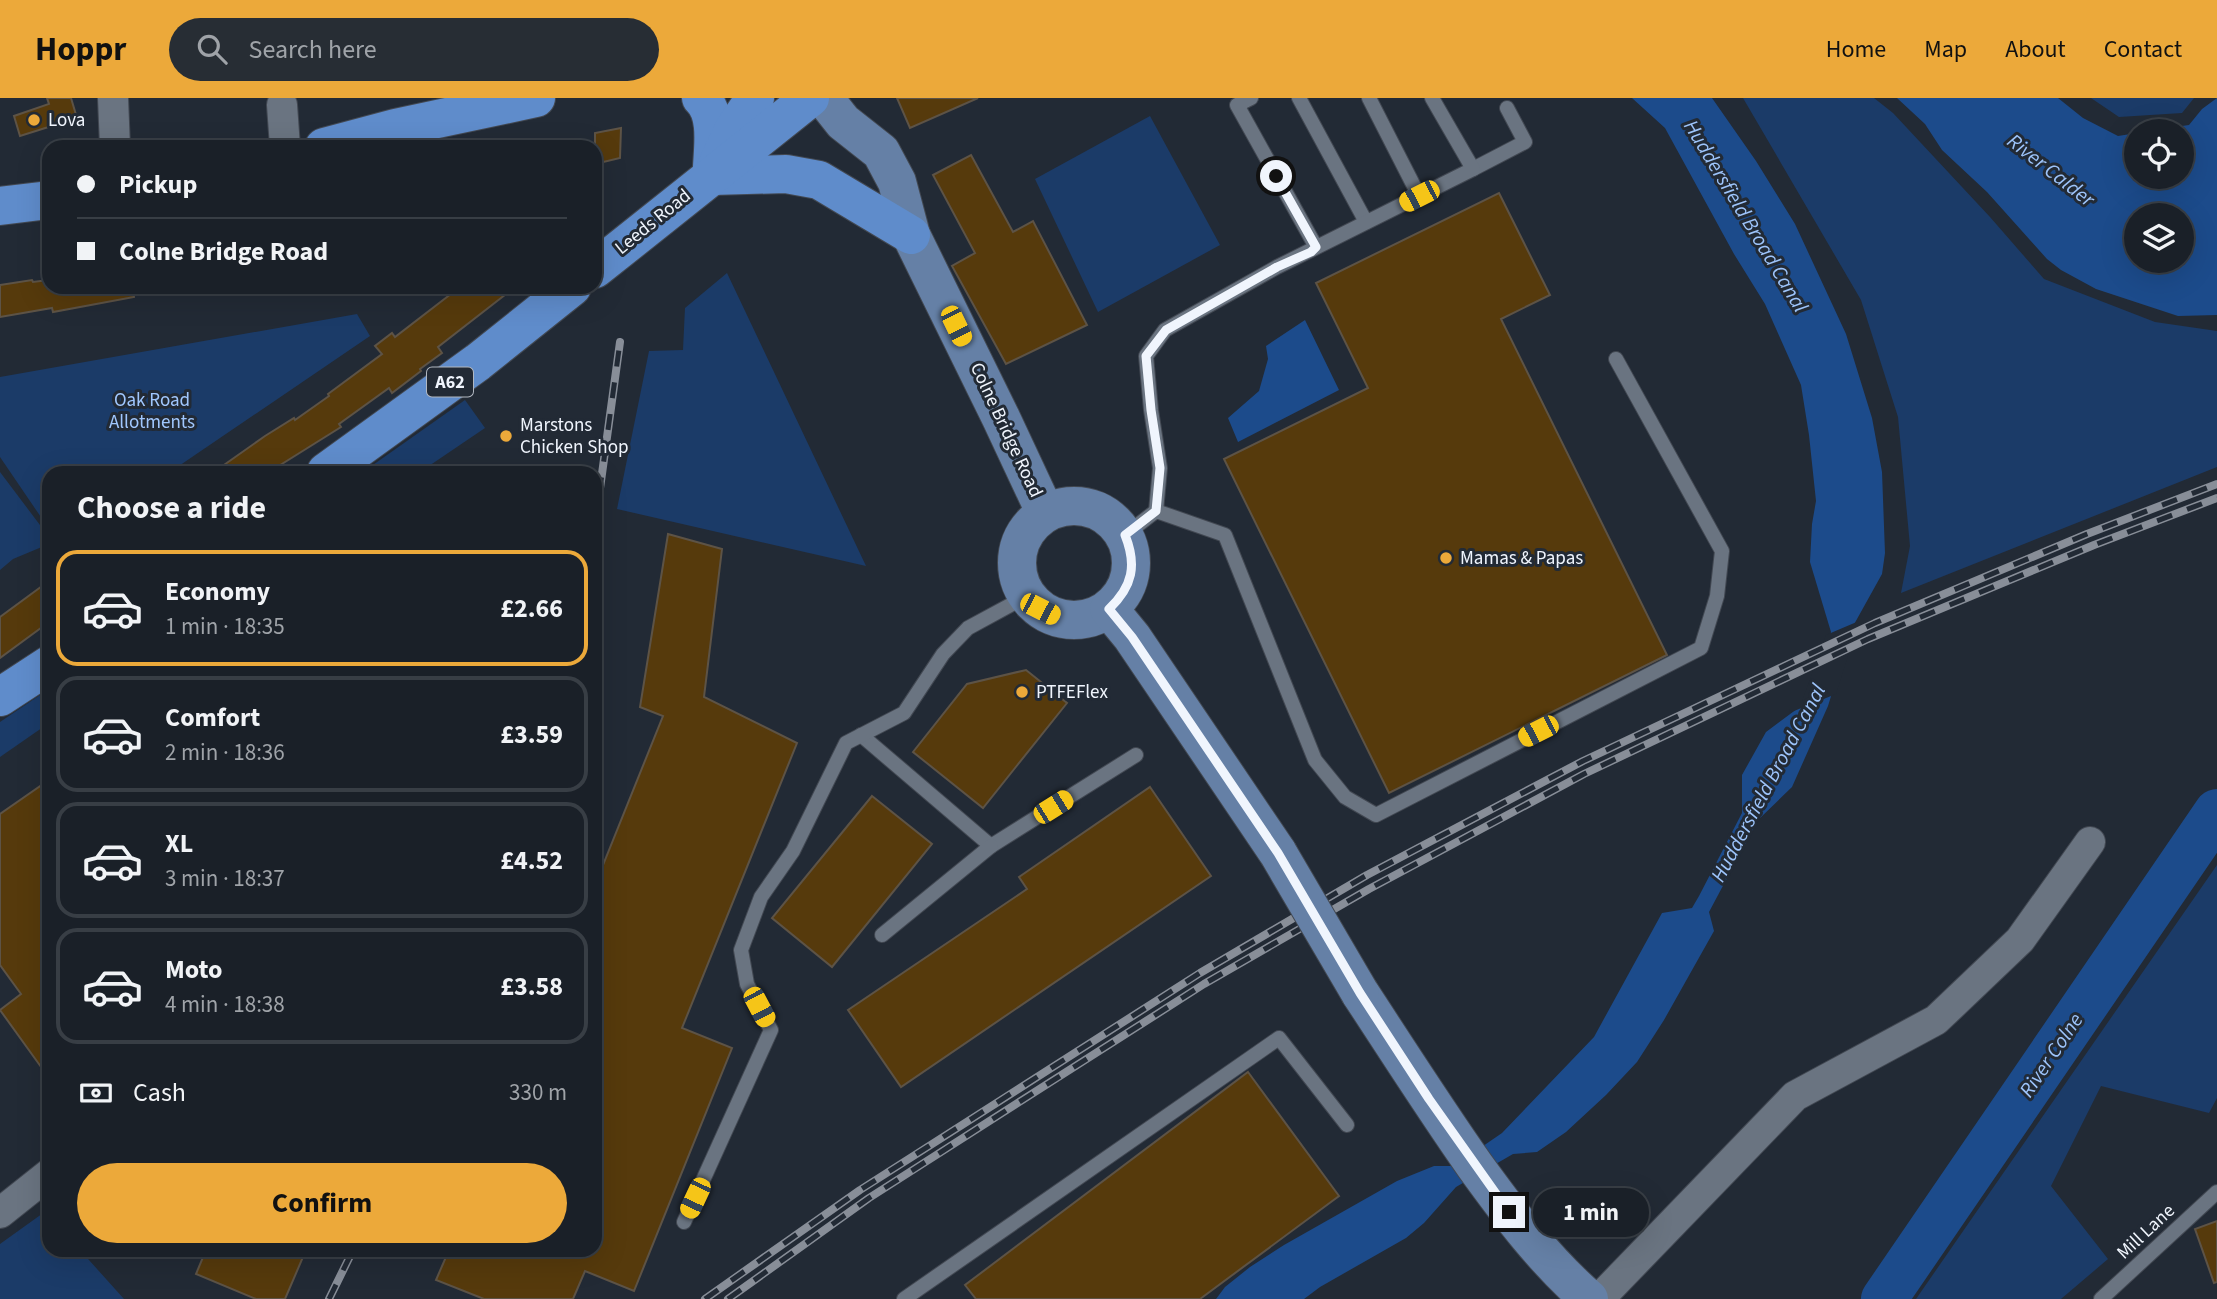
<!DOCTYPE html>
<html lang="en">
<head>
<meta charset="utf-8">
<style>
	:root { --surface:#1a2028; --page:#272d34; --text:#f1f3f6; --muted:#9fa3a8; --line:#383e45; --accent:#eca93a }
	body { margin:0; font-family:"Source Sans 3",sans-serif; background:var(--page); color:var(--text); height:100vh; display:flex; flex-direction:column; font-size:26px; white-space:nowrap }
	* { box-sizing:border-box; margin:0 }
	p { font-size:23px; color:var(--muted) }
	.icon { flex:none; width:38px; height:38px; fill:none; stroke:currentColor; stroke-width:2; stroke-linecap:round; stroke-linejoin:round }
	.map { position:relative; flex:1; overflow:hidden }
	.side { position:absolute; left:42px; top:368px; width:560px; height:791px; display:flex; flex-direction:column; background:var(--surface); border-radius:21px; box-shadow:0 7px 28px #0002,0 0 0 2px var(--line) }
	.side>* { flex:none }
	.top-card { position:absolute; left:42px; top:42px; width:560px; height:154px; border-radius:21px; box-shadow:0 7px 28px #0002,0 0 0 2px var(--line); display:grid; align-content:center; height:154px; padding:0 35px; background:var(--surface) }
	.buttons { position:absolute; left:2124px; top:21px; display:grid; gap:14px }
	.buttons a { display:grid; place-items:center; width:70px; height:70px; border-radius:50%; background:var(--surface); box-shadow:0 7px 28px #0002,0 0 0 2px var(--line); font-size:35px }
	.end { position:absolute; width:32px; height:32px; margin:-16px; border:9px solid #f0f5fd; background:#111; box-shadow:0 0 0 4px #111 }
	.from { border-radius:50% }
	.bubble { position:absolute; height:49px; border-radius:24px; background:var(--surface); box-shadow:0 7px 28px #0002,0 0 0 2px var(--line); font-size:23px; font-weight:700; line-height:49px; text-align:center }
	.car { position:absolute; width:21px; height:42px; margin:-21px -10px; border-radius:9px; box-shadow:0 0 5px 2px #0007; background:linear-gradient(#f5c518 24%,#345 0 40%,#f5c518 0 76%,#345 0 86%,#f5c518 0) }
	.top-card b { display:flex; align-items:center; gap:24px; height:66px; font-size:26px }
	.top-card b+b { border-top:2px solid var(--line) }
	.top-card i { width:18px; height:18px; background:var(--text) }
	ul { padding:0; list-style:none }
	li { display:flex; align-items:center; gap:21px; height:116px; margin:0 14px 10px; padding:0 21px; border:4px solid var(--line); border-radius:21px }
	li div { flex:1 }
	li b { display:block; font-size:26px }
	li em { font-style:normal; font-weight:700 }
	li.selected { border-color:var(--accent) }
	li>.icon { width:63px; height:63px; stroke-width:1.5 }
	h2 { padding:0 35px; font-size:32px; line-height:84px }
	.pay { display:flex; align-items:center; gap:18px; height:77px; padding:0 35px; font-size:26px }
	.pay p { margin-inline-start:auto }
	.action { display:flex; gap:14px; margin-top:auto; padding:14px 35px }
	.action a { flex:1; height:80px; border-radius:42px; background:var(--accent); color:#111; font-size:28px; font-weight:700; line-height:80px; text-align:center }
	header { display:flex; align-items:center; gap:42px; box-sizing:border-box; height:98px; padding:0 35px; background:var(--accent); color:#111 }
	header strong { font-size:33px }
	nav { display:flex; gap:38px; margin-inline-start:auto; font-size:24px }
	.search { width:490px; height:63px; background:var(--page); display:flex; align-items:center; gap:18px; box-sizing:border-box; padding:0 24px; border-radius:38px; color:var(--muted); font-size:26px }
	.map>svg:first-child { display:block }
	.green { fill:#1b3b68 }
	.water { fill:#1c4b8b; fill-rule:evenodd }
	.pier { fill:#222a35 }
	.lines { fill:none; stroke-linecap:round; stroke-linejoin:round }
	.river { stroke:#1c4b8b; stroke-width:46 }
	.building { fill:#563a0c; stroke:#5d5346; stroke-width:2 }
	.service-casing { stroke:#424852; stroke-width:16 }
	.minor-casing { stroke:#424852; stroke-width:32 }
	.secondary-casing { stroke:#424852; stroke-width:40 }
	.primary-casing { stroke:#424852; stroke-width:40 }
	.service { stroke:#6a7481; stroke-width:14 }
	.minor { stroke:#6a7481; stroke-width:30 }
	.secondary { stroke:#6580a6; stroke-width:38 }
	.primary { stroke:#5f8ccb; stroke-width:38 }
	.rail-casing { stroke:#888e98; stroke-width:8 }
	.rail { stroke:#222a35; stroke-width:5; stroke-dasharray:16; stroke-linecap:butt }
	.secondary-bridge-casing { stroke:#424852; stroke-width:40; stroke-linecap:butt }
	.secondary-bridge { stroke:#6580a6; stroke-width:38 }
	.route { stroke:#f0f5fd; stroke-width:9 }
	.poi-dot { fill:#eca93a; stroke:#222a35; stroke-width:2.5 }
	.labels { text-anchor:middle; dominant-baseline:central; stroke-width:6; stroke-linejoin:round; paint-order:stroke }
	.shield { fill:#222a35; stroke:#b2b8c1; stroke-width:2 }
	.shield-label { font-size:18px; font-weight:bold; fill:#f0f5fd }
	.poi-label { font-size:19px; fill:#f0f5fd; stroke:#222a35; text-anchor:start }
	.street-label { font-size:19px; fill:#f0f5fd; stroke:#222a35 }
	.park-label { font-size:19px; fill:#a0c7fe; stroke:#222a35 }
	.water-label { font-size:21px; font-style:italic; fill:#9dc4fb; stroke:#222a35 }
</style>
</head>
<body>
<header>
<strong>Hoppr</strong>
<div class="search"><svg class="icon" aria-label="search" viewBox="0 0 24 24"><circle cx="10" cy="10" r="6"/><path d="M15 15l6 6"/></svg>Search here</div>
<nav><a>Home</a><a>Map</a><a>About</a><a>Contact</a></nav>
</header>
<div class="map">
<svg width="2217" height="1201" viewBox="0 0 2217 1201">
	<rect width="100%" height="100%" fill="#222a35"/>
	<g class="green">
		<path d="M1743,0H1874L1893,15L1990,119L2044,181L2155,224L2217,233V369L1901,495L1910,448L1898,319L1861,202Z"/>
		<path d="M2091,0H2194L2182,15L2119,19Z"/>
		<path d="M1150,18L1220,147L1098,214L1035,81Z"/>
		<path d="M727,175L866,468L617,411L649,253L683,252L685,210Z"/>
		<path d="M357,216L370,238L170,374H49V431L0,359V279Z"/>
		<path d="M465,302L485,330L420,374H363Z"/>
		<path d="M0,374L49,439V446L13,461L0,472Z"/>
		<path d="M49,591V625L0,659V624Z"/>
		<path d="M2217,767V1000L2209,1015L2101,988L2051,1088L2108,1161L2061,1201H1916Z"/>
		<path d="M46,1113L49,1116V1152H80L124,1201H0V1146Z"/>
	</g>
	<g class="water">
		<path d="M1632,0H1712L1756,63L1795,126L1846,236L1872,320L1882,374L1885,455L1882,476L1852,530L1828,608L1792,689L1758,722L1709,814L1714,833L1664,922L1637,964L1606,997L1566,1034L1537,1054L1513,1056L1456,1089L1424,1125L1406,1140L1320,1189L1304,1201H1216L1225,1189L1250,1169L1284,1147L1397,1083L1434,1068H1454L1502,1035L1594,939L1662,815L1692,810L1699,798L1742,715V677L1766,634L1805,605L1831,534L1810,464L1812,426L1816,403L1809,337L1801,287L1765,206L1734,156L1665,30Z"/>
		<path d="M1897,0H2058L2083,20L2118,38L2137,35V79H2182V33H2147L2189,27L2202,11L2217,0V217L2178,218L2096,191L2061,172L2047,161L1987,94L1942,52L1925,26ZM2137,117H2182V163H2137Z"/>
		<path d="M1305,222L1339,292L1238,344L1228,320L1259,293L1268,261L1266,248Z"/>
	</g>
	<path class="pier" d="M1859,523L1836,596L1789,615L1790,611L1802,603L1826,537Z"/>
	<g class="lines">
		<path class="river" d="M1884,1201L2217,714"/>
	</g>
	<g class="building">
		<path d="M47,0H71L77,20L20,38L14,18L49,6Z"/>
		<path d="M897,0H978L910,30Z"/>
		<path d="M621,30L620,60L595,66V35Z"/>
		<path d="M971,57L1013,134L1033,123L1087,227L1006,266L952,168L975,155L933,77Z"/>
		<path d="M1499,95L1550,197L1501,221L1667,557L1389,695L1224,361L1368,290L1316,185Z"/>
		<path d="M32,182L33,184L49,182V189H133L134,199L53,214L52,210L0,219V187Z"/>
		<path d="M460,189H515L438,249L442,255L420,271L421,273L392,295L389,290L339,326L341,329L269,374H214L265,338L294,320L295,322L329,298L328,296L382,256L375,248L392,235L395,239Z"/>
		<path d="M668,436L722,451L704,599L797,645L682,930L732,950L634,1193L585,1173L573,1201H484L436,1182L449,1152H595V787L663,618L640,609Z"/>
		<path d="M49,483V524L0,560V519Z"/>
		<path d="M1026,572L1067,605L983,710L913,654L967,586Z"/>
		<path d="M49,682V980L0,912L21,896L0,867V716Z"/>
		<path d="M1150,689L1211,778L901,989L848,912L1027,791L1019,779Z"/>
		<path d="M872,698L932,746L832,869L772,820Z"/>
		<path d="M1248,974L1339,1098L1200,1201H976L965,1187Z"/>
		<path d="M2217,1123V1184L2214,1185L2195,1131Z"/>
		<path d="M206,1152H306L285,1201H256L196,1176Z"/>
	</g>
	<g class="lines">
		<defs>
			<g id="service">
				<path d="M1251,0L1237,7L1316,149"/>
				<path d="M1299,0L1366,124"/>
				<path d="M1369,0L1419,98"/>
				<path d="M1473,71L1525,44L1507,10"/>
				<path d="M1156,413L1160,370L1151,312L1146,258L1165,232L1277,169L1473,71L1432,0"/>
				<path d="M1125,437L1156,413L1225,437L1315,662L1345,699L1376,717L1701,550L1717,498L1722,453L1616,261"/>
				<path d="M861,637L991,748L1136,657"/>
				<path d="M882,837L991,748"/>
				<path d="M684,1124L771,932L747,886L741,852L761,799L793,753L846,645L904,615L943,556L968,530L1027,498"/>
				<path d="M904,1201L1279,940L1347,1027"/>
				<path d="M2101,1201L2217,1094"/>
			</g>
			<g id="minor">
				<path d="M113,0L115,49"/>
				<path d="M282,7L285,49"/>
				<path d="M0,1115L49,1076"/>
				<path d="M1599,1201L1795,998L1936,922L2020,842L2090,744"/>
			</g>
			<g id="secondary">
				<path d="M824,0L843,24L881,54L897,84L911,137L1001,320L1045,414"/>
				<circle cx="1074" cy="465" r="57"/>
				<path d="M1109,511L1132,539L1278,755"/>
				<path d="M1360,895C1398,953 1435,1011 1475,1068C1509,1115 1545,1163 1589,1201"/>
			</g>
			<g id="primary">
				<path d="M701,0C718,16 713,48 712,69"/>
				<path d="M324,49L395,30L536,0"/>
				<path d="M716,69L735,29L755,0"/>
				<path d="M712,78L786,76L819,82L911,137"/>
				<path d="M0,108L49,102"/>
				<path d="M595,171L810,0"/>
				<path d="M326,374L478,264L572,189"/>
				<path d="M0,599L49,567"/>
			</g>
		</defs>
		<use href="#service" class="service-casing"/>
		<use href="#minor" class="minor-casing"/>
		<use href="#secondary" class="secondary-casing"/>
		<use href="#primary" class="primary-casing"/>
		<use href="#service" class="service"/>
		<use href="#minor" class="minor"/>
		<use href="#secondary" class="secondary"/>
		<use href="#primary" class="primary"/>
		<defs>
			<g id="rail">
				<path d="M595,427L620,244"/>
				<path d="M329,1201L353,1152"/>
				<path d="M705,1201L860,1092L1200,875L1367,777L1583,663L1875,525L2087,436L2217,386"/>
				<path d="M728,1201L869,1100L1204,886L1369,791L1584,676L1868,541L2094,447L2217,400"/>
			</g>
		</defs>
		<use href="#rail" class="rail-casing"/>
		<use href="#rail" class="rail"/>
		<defs>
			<path id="secondary-bridge" d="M1278,755L1360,895"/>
		</defs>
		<use href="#secondary-bridge" class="secondary-bridge-casing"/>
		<use href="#secondary-bridge" class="secondary-bridge"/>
	</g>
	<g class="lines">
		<path class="route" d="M1276,78L1316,149L1311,154L1277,169L1166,232L1146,258L1151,312L1160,370L1156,413L1125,437C1137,467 1133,488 1109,511L1132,539L1278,755L1360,895L1429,1001L1509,1114"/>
	</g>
	<g class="poi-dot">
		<circle cx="34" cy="22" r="7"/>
		<circle cx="506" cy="338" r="7"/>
		<circle cx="1446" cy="460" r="7"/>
		<circle cx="1022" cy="594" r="7"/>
	</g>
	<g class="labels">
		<rect class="shield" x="427" y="269.5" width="46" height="29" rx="5"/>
		<g class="shield-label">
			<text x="450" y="284">A62</text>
		</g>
		<g class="poi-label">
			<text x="48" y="22">Lova</text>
			<text x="520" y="327">Marstons<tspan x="520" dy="22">Chicken Shop</tspan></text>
			<text x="1460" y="460">Mamas &amp; Papas</text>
			<text x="1036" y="594">PTFEFlex</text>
		</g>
		<g class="street-label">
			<text transform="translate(653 124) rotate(-39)">Leeds Road</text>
			<text transform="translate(1006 332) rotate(65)">Colne Bridge Road</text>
			<text transform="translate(2146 1134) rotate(-43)">Mill Lane</text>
		</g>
		<g class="park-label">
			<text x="152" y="302">Oak Road<tspan x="152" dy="22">Allotments</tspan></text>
		</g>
		<g class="water-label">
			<text transform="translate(2051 72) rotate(38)">River Calder</text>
			<text transform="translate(1746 118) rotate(59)">Huddersfield Broad Canal</text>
			<text transform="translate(1768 685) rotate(-62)">Huddersfield Broad Canal</text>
			<text transform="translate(2051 957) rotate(-56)">River Colne</text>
		</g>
	</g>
</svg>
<div class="buttons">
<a><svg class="icon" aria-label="locate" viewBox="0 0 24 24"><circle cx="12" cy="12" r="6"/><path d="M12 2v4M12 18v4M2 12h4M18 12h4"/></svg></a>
<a><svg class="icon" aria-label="layers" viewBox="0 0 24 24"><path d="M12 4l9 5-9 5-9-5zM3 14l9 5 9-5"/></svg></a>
</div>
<i class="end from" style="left:1276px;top:78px"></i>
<i class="end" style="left:1509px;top:1114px"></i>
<div class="bubble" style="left:1533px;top:1090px;width:116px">1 min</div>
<i class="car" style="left:1419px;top:98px;rotate:243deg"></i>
<i class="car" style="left:956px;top:228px;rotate:154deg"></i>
<i class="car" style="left:1040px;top:511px;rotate:117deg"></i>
<i class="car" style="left:1538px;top:633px;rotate:243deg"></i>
<i class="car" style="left:1053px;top:709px;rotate:58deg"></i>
<i class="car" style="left:759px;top:909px;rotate:152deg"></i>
<i class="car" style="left:695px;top:1100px;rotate:205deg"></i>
<div class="top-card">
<b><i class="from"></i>Pickup</b>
<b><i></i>Colne Bridge Road</b>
</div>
<section class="side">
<h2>Choose a ride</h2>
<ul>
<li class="selected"><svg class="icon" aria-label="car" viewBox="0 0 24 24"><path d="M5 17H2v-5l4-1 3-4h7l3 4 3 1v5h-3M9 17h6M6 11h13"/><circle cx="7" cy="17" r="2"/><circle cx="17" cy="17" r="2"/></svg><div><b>Economy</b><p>1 min · 18:35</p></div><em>£2.66</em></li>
<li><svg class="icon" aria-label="car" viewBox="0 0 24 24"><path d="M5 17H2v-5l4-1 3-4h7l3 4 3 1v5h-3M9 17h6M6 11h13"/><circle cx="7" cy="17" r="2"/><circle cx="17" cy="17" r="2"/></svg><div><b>Comfort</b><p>2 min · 18:36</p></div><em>£3.59</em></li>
<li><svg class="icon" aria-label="car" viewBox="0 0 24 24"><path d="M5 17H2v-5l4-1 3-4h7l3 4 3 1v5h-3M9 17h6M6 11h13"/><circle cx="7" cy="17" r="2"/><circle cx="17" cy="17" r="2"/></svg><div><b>XL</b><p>3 min · 18:37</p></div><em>£4.52</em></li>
<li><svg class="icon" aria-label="car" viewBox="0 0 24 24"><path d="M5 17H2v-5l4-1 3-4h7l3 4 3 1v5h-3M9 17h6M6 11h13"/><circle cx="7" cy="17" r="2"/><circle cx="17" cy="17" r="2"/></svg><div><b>Moto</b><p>4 min · 18:38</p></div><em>£3.58</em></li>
</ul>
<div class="pay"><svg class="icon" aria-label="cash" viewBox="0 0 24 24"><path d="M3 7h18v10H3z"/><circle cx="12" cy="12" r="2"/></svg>Cash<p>330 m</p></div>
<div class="action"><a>Confirm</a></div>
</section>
</div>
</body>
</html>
